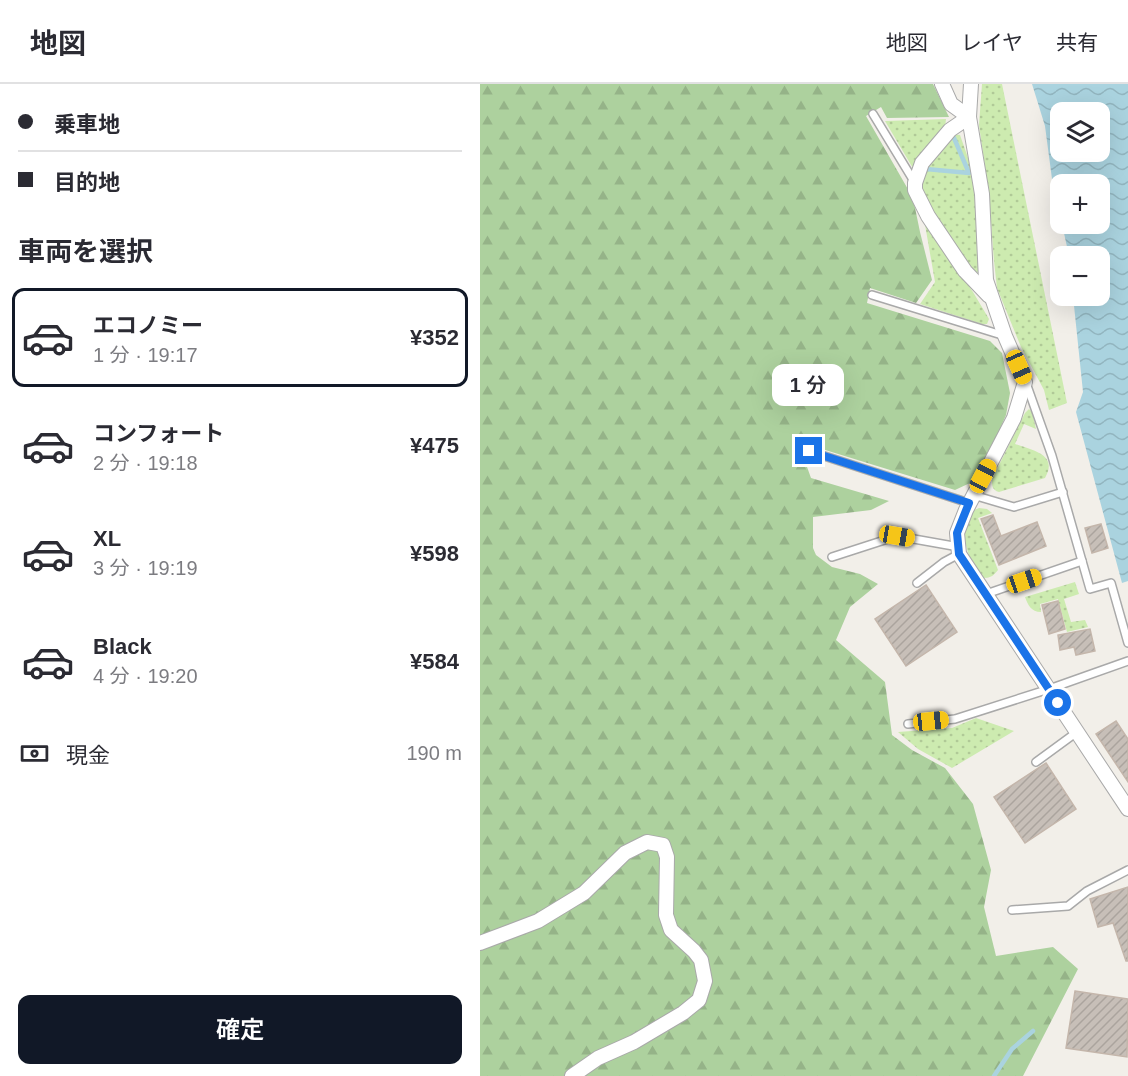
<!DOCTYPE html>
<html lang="ja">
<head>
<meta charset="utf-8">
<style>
	:root { --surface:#fff; --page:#f7f7f7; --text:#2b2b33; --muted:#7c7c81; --line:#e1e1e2; --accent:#111827 }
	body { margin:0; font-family:Arial,"Noto Sans JP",sans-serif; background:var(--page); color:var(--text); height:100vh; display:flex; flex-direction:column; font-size:22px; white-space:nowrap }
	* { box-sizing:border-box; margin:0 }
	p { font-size:20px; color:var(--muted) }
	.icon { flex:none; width:33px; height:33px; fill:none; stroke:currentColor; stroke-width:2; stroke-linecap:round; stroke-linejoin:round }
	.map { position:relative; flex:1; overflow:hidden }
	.panel { display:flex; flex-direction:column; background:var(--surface); width:480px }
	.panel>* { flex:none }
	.top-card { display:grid; align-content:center; height:132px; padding:0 18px; background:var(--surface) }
	.tools { position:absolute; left:570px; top:18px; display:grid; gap:12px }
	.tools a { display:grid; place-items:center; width:60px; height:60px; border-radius:12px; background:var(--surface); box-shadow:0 6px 24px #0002; font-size:30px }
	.end { position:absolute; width:27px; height:27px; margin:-14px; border:8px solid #1a73e8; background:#fff; box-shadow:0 0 0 3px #fff }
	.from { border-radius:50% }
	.bubble { position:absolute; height:42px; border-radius:12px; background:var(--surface); box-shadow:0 6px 24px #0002; font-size:20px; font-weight:600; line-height:42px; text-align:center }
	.car { position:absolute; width:18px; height:36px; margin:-18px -9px; border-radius:8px; box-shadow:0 0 4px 2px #0007; background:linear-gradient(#f5c518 24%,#345 0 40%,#f5c518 0 76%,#345 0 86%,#f5c518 0) }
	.top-card b { display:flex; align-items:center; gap:21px; height:57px; font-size:22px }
	.top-card b+b { border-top:2px solid var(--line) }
	.top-card i { width:15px; height:15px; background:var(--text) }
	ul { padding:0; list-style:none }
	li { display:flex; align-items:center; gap:18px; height:99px; margin:0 12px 9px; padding:0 6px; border:3px solid transparent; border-radius:12px }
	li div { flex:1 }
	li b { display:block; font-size:22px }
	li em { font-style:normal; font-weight:600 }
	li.active { border-color:var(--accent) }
	li>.icon { width:54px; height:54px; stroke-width:1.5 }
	h2 { padding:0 18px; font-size:27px; line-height:72px }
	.pay { display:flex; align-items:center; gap:15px; height:66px; padding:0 18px; font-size:22px }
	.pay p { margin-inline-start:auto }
	.button { display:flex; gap:12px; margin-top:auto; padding:12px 18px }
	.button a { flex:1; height:69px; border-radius:12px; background:var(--accent); color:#fff; font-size:24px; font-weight:600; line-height:69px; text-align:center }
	header { display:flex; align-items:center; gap:36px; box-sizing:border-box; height:84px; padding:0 30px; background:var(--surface); border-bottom:2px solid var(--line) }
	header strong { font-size:28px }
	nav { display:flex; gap:33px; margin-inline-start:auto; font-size:21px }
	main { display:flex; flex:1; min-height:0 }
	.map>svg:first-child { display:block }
	.grass { fill:url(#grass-dots) }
	.forest { fill:url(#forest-firs) }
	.water { fill:url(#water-waves); fill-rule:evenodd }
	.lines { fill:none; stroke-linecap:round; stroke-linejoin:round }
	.stream { stroke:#aad3df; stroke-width:4.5 }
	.building { fill:url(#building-hatch); stroke:#c4b6ab; stroke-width:1.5 }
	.service-casing { stroke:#a9a9a9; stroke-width:10 }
	.minor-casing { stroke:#a9a9a9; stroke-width:16 }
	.service { stroke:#fff; stroke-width:7 }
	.minor { stroke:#fff; stroke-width:14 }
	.route { stroke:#1a73e8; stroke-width:8 }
</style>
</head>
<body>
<header>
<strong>地図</strong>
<nav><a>地図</a><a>レイヤ</a><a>共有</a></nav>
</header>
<main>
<section class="panel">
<div class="top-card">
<b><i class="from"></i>乗車地</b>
<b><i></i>目的地</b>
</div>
<h2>車両を選択</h2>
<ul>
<li class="active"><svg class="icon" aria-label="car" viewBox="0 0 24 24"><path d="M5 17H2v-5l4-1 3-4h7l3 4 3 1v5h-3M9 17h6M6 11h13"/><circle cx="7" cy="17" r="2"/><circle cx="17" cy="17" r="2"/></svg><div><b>エコノミー</b><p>1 分 · 19:17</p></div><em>¥352</em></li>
<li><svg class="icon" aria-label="car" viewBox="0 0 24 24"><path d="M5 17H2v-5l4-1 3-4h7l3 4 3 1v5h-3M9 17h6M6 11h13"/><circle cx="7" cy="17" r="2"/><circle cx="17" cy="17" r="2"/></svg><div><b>コンフォート</b><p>2 分 · 19:18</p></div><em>¥475</em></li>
<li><svg class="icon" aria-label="car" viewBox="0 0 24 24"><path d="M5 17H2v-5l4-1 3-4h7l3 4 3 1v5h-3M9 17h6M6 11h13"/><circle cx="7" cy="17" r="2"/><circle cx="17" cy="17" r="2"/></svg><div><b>XL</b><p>3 分 · 19:19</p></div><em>¥598</em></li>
<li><svg class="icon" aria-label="car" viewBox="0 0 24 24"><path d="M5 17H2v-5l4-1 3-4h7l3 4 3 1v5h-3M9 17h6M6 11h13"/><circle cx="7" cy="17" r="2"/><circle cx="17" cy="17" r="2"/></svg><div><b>Black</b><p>4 分 · 19:20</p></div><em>¥584</em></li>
</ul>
<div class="pay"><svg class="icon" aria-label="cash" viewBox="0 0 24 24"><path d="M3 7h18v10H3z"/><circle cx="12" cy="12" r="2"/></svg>現金<p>190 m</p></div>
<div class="button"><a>確定</a></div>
</section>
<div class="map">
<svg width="648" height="992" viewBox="0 0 648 992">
	<defs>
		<pattern id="grass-dots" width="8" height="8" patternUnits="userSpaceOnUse" patternTransform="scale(1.5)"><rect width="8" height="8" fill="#cdebb0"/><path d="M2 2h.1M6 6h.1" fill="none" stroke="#b0c997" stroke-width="1.8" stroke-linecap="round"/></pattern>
		<pattern id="forest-firs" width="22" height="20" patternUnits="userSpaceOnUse" patternTransform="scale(1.5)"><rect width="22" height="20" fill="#add19e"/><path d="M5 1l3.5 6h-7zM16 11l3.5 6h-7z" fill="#95b388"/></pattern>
		<pattern id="water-waves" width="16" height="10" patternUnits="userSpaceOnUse" patternTransform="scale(1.5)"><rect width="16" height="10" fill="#aad3df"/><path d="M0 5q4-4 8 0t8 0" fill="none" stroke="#92b5bf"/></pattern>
		<pattern id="building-hatch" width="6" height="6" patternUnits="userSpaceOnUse" patternTransform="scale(1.5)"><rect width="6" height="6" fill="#c7bfb8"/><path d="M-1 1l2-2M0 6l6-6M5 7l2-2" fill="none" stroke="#aba49e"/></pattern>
	</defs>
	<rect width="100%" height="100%" fill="#f2efe9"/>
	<g class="grass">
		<path d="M502,0H522L587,319L569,326L564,306L541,263L517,204L514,177L509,111L499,41Z"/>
		<path d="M466,35L465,44L434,86L405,37Z"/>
		<path d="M470,50L480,51L493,88L501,184L497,189L488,186L446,123L440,104L447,77Z"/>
		<path d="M444,135L493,208L509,235L507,240H502L440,220L455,198Z"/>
		<path d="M549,325L552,328L556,345L544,340L535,360C551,366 579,370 565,394L519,408C512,406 512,402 512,395L545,329Z"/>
		<path d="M499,424L507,425L512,429L498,434L518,486C514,491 511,494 504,494C494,484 484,465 485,450C486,442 490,434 492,427Z"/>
		<path d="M595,498L599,510L584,515L591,538L605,536L608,543L587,548L578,515L560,520L561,528C551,528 548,521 545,513Z"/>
		<path d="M496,634L534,647L472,684L438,665L418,648L472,644Z"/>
	</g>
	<path class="forest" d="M0,0H453L469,33L407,34L401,23L386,32L433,114L440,148L452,196L436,219L390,204L387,219L510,257L522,269L530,309L526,331L513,361L490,399L475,406L329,361L322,369L331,394L409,417L391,426L333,433V464L336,471L352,483L380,490L398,500L370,523L356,556L405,598L412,651L432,666L465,684L493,720L511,786L504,823L516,872L573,863L598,885L543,992H0Z"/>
	<path class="water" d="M552,0H648V497L642,499L596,328L603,308L593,212H620V172H589L582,140H620V100H580V134L572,95L565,42ZM580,28H620V68H580Z"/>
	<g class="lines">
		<g class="stream">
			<path d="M446,85L489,89L474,54"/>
			<path d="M514,992L532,965L553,947"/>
		</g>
	</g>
	<g class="building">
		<path d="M513,431L521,452L557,438L566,462L519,481L501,435Z"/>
		<path d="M621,440L628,464L612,469L605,444Z"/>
		<path d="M446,501L477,548L426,582L395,535Z"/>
		<path d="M578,517L585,545L569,550L562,521Z"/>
		<path d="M610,545L615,567L596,571L594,563L580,566L578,551Z"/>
		<path d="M636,637L648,655V698L616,650Z"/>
		<path d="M566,679L596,725L545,759L514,713Z"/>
		<path d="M648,803V877H646L633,839L618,843L610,815Z"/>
		<path d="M595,907L648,915L647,973L586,964Z"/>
	</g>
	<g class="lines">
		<defs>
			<g id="service">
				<path d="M393,30L435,99"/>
				<path d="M392,211L525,252"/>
				<path d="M546,299L572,372L610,505L631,499L648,559"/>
				<path d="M329,367L489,419"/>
				<path d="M493,411L534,423L583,408"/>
				<path d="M352,473L417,452L479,463"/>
				<path d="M437,499L464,478L479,470"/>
				<path d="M506,510L602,477"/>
				<path d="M428,640L475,635L569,605L648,577"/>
				<path d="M556,678L597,648"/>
				<path d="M532,826L588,822L607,807L648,786"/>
			</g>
			<g id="minor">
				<path d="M462,0L471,20L489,33L502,110L506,196L525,252L545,298L534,334L486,426L477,449L479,470L648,725"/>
				<path d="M491,0L489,33L470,46L442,79L435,99V106L448,132L485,187L509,212"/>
				<path d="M0,859L58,837L104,809L145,769L167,758L183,761L187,773L186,831L191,846L214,867L221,876L225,897L219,916L203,929L154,958L118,974L92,992"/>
			</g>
		</defs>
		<use href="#service" class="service-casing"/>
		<use href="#minor" class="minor-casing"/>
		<use href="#service" class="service"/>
		<use href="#minor" class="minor"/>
	</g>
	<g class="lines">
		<path class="route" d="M329,367L489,419L477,449L479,470L578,619"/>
	</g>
</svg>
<div class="tools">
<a><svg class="icon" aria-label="layers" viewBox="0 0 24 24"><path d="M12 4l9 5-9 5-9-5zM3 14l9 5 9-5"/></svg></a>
<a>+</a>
<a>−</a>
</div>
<i class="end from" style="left:578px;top:619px"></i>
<i class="end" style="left:329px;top:367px"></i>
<div class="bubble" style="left:292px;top:280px;width:72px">1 分</div>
<i class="car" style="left:539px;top:283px;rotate:156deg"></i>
<i class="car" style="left:503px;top:392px;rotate:28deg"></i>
<i class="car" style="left:417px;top:452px;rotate:100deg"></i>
<i class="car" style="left:544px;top:497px;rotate:71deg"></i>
<i class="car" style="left:451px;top:637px;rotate:84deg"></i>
</div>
</main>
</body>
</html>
